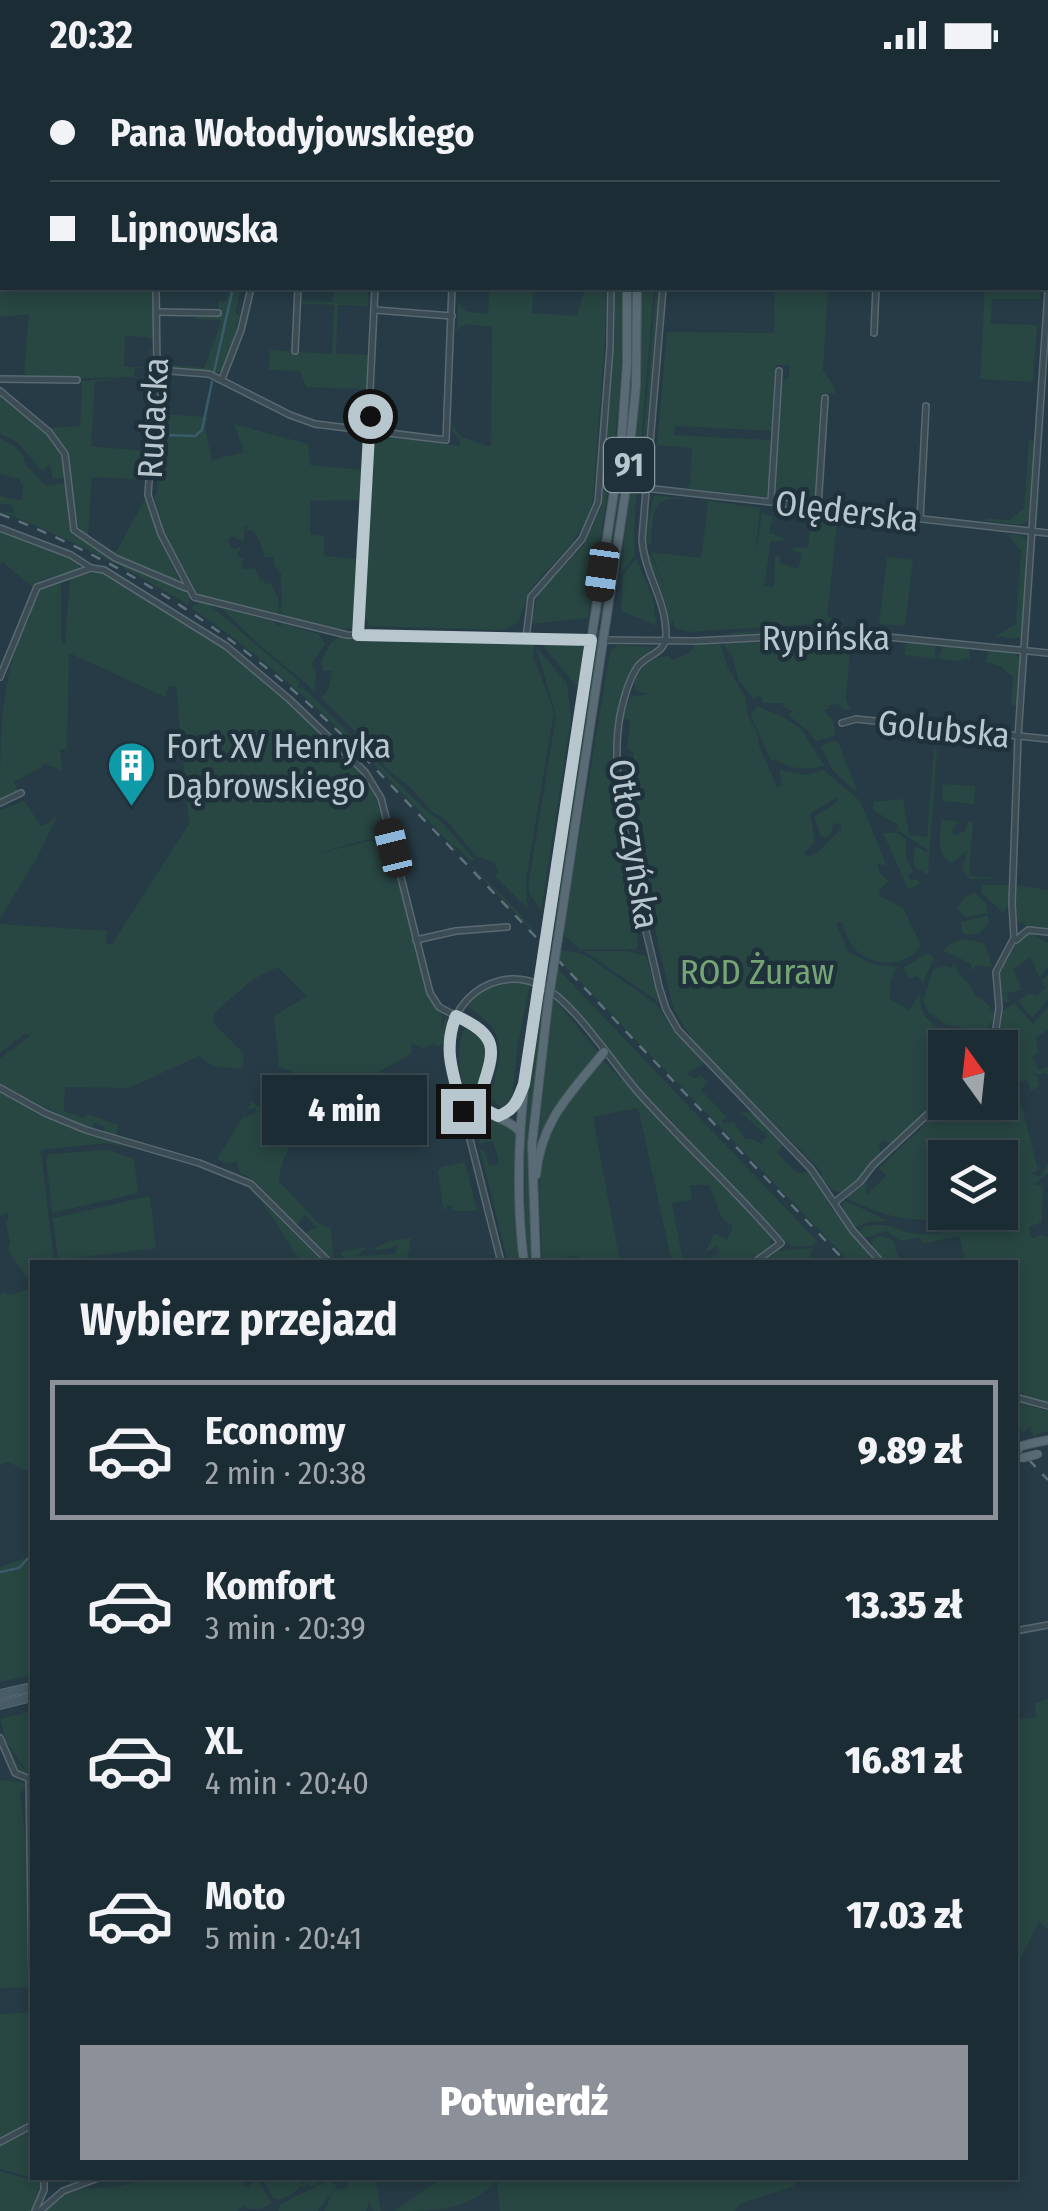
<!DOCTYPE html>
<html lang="pl">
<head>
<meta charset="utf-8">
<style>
	:root { --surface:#1c2c34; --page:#25343c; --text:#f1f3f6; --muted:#a0a7ac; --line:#3a484f; --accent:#8c9099 }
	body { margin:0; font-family:"Fira Sans Condensed",sans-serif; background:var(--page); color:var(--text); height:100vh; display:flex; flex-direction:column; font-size:38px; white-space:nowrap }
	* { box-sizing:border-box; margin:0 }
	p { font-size:32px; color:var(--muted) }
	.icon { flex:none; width:55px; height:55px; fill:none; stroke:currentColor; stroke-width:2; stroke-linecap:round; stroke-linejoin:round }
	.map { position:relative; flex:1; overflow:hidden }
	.drawer { position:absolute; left:30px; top:1190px; width:988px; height:920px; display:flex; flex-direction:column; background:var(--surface); border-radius:0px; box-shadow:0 5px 15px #0003,0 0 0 2px var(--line) }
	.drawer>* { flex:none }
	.hud { position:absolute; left:0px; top:0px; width:1050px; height:220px; box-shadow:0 5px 15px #0003,0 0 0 2px var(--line); display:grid; align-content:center; height:220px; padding:0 50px; background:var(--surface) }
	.needle { width:65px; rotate:345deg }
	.tools { position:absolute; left:928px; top:960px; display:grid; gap:20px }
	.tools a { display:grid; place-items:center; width:90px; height:90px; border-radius:0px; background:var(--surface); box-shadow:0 5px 15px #0003,0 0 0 2px var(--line); font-size:50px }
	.end { position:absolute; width:45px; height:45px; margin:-22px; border:12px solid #b8c6ce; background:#111; box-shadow:0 0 0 5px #111 }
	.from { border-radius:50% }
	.bubble { position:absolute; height:70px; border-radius:0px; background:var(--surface); box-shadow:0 5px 15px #0003,0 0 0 2px var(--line); font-size:32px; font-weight:800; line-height:70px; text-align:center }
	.car { position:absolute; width:30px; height:60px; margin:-30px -15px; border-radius:12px; box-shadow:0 0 8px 2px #0007; background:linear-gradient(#222 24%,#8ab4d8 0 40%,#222 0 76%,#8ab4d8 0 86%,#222 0) }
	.hud b { display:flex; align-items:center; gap:35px; height:95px; font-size:38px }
	.hud b+b { border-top:2px solid var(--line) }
	.hud i { width:25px; height:25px; background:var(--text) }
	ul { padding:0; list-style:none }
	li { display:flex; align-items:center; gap:30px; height:140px; margin:0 20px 15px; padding:0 30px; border:5px solid transparent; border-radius:0px }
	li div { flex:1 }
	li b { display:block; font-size:38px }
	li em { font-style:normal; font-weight:800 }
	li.on { border-color:var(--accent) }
	li>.icon { width:90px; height:90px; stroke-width:1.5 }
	h2 { padding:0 50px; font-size:45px; line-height:120px }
	.cta { display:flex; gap:20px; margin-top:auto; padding:20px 50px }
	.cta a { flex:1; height:115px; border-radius:0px; background:var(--accent); color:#fff; font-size:40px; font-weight:800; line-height:115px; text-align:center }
	.status { display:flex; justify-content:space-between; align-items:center; height:70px; padding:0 50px; background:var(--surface); direction:ltr }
	.status svg { height:28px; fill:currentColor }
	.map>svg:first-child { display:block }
	.green { fill:#284642; fill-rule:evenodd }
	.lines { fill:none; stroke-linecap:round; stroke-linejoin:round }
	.stream { stroke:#395b6c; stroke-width:2.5 }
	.street-casing { stroke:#596972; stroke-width:8 }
	.secondary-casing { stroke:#596972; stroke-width:10 }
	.primary-casing { stroke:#475861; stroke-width:10 }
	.street { stroke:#3b4c54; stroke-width:5 }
	.secondary { stroke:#485c67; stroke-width:8 }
	.primary { stroke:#596b74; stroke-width:8 }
	.rail { stroke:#5c717b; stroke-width:2.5; stroke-dasharray:10 10; stroke-linecap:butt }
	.primary-bridge-casing { stroke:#475861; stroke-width:10; stroke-linecap:butt }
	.primary-bridge { stroke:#596b74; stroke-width:8 }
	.route { stroke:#b8c6ce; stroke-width:12 }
	.labels { text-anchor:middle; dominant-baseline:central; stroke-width:9; stroke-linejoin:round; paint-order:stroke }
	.shield { fill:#1f313a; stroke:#8a99a2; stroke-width:2.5 }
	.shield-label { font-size:32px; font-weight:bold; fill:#b8c6ce }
	.street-label { font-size:35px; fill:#b8c6ce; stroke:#1f313a }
	.poi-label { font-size:35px; fill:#b8c6ce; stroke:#1f313a; text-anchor:start }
	.park-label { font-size:35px; fill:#76a575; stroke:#1f313a }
</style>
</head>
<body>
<div class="status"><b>20:32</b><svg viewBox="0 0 49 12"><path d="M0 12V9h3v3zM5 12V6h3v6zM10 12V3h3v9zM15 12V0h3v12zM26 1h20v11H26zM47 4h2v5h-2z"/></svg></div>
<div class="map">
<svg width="1048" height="2141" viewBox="0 0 1048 2141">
	<rect width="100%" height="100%" fill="#263b45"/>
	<g class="green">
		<path d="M0,0H358L2,2V68Z"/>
		<path d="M685,0H1048V105V2H685Z"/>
		<path d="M0,159H2V218H154L153,270L149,267L125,266L124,297H142L149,289L150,274L154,295L135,299L134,307L48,309L24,304L29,244L0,247Z"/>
		<path d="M229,218H241L235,243L240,246L236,257L239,259L222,300L217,304L170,298L160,288V274L161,287L169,295L204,298L222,250L195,249V245L220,246L218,231H226Z"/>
		<path d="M334,218H368V236L338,235L336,283L368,285L367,319L306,317L300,301L269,300L270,280L332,284L334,235L302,234V231L333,232Z"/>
		<path d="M489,218H533L532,243L577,246L584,221L606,218L605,266L593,431L584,454L572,473L530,519L518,553L503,560L369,556L364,545L374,375L385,366L459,376L460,370L452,361V353L461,367L491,377L492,257L465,254L457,261L458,233L467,242L488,244Z"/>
		<path d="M615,218H623C625,336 606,433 588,548L530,554L539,523L583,476L601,438L615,271Z"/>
		<path d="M631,218H633L631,341L602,551L599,549L629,341Z"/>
		<path d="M641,218H654L634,455L635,485L620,506L638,345Z"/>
		<path d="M656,218H659L641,424L639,423Z"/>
		<path d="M775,218H828L823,301L835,318L834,324L821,323L815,427L774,425L781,313L789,306V295H776L772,361L675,356L674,365L771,370L767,427L685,418L690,415L692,378L657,375L667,262L774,263Z"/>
		<path d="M985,218H1040L1039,229H992L991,254L1037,255L1033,312L980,309Z"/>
		<path d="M122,308L95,312L91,376L145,381L147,358L150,359L147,410L92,407L88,466L116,482L146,427L151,445L179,511L113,485L183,519L190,527L188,535C127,498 66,467 0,441L14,443L11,434H0V426L22,431L23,415L19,409L0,404V368C12,375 24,379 25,394L46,416L65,413L71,453L76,463L83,464C63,427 82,396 48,358L80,356L82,313L79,311Z"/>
		<path d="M0,325C26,347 68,370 65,408L53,409L50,394L42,401L16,371L0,364Z"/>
		<path d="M159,344L208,347L205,357L212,390L244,382L234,354L308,374L310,395L362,400L360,430L310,431V464L324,466V486L357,489L352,558L333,560L198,525L189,517L165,465L154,426L157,425ZM248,455L246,460H253C261,469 260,478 265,487H273L274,496L281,503C280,514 283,530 280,545L278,526L270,513L265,514L264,509L261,511L255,498L244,499L241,493L244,489L237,485L242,476L234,480L228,471L231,466L244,472V457Z"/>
		<path d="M1029,368L1036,373L1028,451L1021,455L986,451V448L1009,450L1024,438Z"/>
		<path d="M654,425L695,430C672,428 655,425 653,451C652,459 650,465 652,474L648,473V476L645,466L648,429L649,450Z"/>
		<path d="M703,430L760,438L755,489L762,443L773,447L769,463L784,468L783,471H771L764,517L774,516L775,487L780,486V493L798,499L802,483L792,481L793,477L808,478L812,444L838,446L827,547L846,552L689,562L674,558L673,550L670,556L666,533L648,486L650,483L667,523L651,482L701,488L708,433Z"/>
		<path d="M0,462L76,489L80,499L41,510L32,517L3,492L0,494Z"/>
		<path d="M1008,465H1020L1027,470L1022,566L1015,569L996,566L1016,554L1021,481Z"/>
		<path d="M887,487L913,490L905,556L879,554Z"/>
		<path d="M636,488L653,529L657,556L621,541L623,505Z"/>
		<path d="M99,502L225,577L307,648L372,714L388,771L369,769L311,785L369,771L389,773L429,930L442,942L441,961L446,945L449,952L444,974L436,976L435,973L424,979L412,973L411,984C358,1014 287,1043 279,1111L317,1152L331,1159L334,1192L305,1163L317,1157L304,1144L297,1156L255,1111L240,1103L237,1092L225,1093L217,1089L242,1048L255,1044L256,1038L247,1040L252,1031L258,1037L273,1029L279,1032L283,1027L278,1024L293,1002L279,997L274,946L307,926L278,897L252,910L214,943L213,953L243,983L244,994L241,999L213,996L199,986L129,1018L65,1017L64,1041L84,1048L88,1044L118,1055L116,1067L105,1063L104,1056L93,1053L94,1060L0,1016V988L30,966L26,963L0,983V854L108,861L106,874H112L189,754L176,617L169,616L165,627L69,583L67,679H60L62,701L42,693V697L14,712L18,721L0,729C0,669 0,598 30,548L29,541L38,519L57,511L61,515V572L65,574L70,508Z"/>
		<path d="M201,531L210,535L300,612L297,618L302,617L310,624L421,736L444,754L474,789L472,792L450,771L458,782L522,846L537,866C427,752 324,627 191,538Z"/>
		<path d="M221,538L273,551L279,556L283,554L319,564L325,574L312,594L316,602L315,621L257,573Z"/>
		<path d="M825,557L846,558L731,565L730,563Z"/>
		<path d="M598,559H601L560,828L556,825Z"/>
		<path d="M340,566L535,573L533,585L554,642L526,811L527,838L495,806L498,802L494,792L476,786L447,751L431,741L413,720L385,697L363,669L321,628L328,619L332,601H323L321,591L331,573Z"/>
		<path d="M851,567L846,630L851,639H843L838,634L829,635L830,638L824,640L834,652L835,666L815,671C807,656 793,652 788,643L794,641L784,638L782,633H763L760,625L754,629L738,610L733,588L723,574Z"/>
		<path d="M907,572L935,574L936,589L904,585Z"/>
		<path d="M541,573L575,574L582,577L585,584L577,617Z"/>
		<path d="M720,573L728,598L746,628L748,646L757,662L759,675L777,717L782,715L779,700L806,705L824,700L860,731L885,791L884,796L877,793L880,804L889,811L879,820L880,826L903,838L921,875C907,899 867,898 852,875C847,869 845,860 842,852L836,853L848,882L876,895L897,897L891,911L890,929L909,940L920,923C919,944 928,951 945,962L958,960L972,967L965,973L971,977L945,978V1022L891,1073L884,1071L879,1074L881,1084L854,1114L840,1122L834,1121L820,1107L823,1103L696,975L674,940L659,879L632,735L634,683L627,679L630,653L628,649H623L630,627L651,624L636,621L634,615C637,599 652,586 668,586L672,590L688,584L696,574ZM837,727L838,731L814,747L821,766L826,768L832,762L833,753L841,755V759L818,782L807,787L805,782L815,772L810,744Z"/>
		<path d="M617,575L654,577L631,601L614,661L617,737L638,837L637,877L635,879H580L563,864L610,582Z"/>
		<path d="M942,575L969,578L970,588L956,591L939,589Z"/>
		<path d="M536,577L567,613L571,649L541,841L530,825L528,817L556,646Z"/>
		<path d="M989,580L1013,583L1019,587L1018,637L1011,634L1013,607L1000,596L986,592Z"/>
		<path d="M756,636L782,646L800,658L825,696C808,700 787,700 775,689L771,691L751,646Z"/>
		<path d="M833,671L838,672L858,723L833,701L820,676Z"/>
		<path d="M934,679H937L928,805L913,795L915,776L927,782L928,780L898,760L897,763L906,769V787L913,802L908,805L910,810L918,809L920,814L908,819L883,763H896L898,755L873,740L874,732L903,729L909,765L927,767Z"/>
		<path d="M943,714L975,716L974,734L942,731Z"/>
		<path d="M24,731L41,756L53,750L61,738L38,786L0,849V740Z"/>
		<path d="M941,750L958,751L952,762L955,766L966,760L967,752H973L969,806L1002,808L970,809L962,800L967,781L952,793C935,787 941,765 941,750Z"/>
		<path d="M983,815H1008C1010,824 1010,837 1003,843L980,822Z"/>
		<path d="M1016,815L1048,820V859H1034L1016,850Z"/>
		<path d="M974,822L986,833L988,843L966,847L957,839L964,828Z"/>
		<path d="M988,845L989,853L980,863L966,865L962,862L961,852Z"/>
		<path d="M1030,863L1048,873V896L1040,908L1030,887L1013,899L1022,920L1007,923L1009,932H1004L1001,929L1000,901C1011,888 1013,869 1030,863Z"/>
		<path d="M964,869L984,873L993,898L976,895L973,901L970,893L943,881L951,873Z"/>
		<path d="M560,880L579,883L590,888L656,934L673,960L704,993L687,1004L695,1008L700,1005L708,1012L701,1020L727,1047L722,1051L725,1054L734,1052L745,1069H753L763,1075L762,1070L767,1068L766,1061H761L741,1042H753L783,1075L777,1083L795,1101L802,1104L807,1101L815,1111L811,1112H816L833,1141L835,1140L849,1161L878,1192H850L559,890Z"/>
		<path d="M584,881H627L646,886L659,932Z"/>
		<path d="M927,883L934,888L923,914L918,906L910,908L902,899Z"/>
		<path d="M954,893C958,907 970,911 974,924L991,937L988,941L993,940V950L982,966H975L961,957L946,955L928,942L923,930L933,899L946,896L951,898Z"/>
		<path d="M558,899L817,1171L812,1176L791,1177L639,1018L567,930L554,919Z"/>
		<path d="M1048,905V929L1032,948L1018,931L1029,923L1036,926L1045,918L1041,911Z"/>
		<path d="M512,912L530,914L517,979L512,1030L501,1037L491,1028C498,985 515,966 466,936L482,921Z"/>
		<path d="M553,927L598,982L548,1049L536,1085Z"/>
		<path d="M1014,933L1033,954L1048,937V960L1036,968L1038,982L1033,988L1038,1000L1048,997V1006L1046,1002L1040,1005L1030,1003L1037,1006L1039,1016L1031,1021L1027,1009L1016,1014L1037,1096L1041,1098L1031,1104L1040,1106L1048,1093V1103L1034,1115H1043L1042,1152L1029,1157L1032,1168L1042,1165L1048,1167V1332L1015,1323V1259L1019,1252L1015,1245V1192H966L959,1166L922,1174L920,1167L901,1171L886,1161L865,1168L858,1163L863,1157C891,1151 894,1161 918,1164C938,1166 975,1155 981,1143L1000,1142V1132L1007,1126L1003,1127L1002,1119L1000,1120V1088H945V1142L965,1143C917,1156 890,1149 846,1128L867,1112L866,1125L886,1106L879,1098L948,1033L1000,1032V999L1004,998L1000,992V978L994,977L1000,943Z"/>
		<path d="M538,940L543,941L528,1070L533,1192H528C520,1107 525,1025 538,940Z"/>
		<path d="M466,955C512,978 470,1005 478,1037C488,1054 508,1047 516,1065L521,1192H508L480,1080L484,1079L489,1096L499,1093L493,1071L479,1074C470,1037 448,991 466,955Z"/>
		<path d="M605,992L771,1166L770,1178L748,1192H709L708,1188L719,1184L716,1176L706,1182L714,1163L727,1170L733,1156L722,1149L709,1115H690L692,1130L672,1133L683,1192H672L638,1038L593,1047L620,1192H579L577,1185L565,1188V1192H542C542,1152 533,1103 547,1065C557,1038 581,1015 599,994Z"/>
		<path d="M0,1020L45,1046L133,1078L106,1073L41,1080L54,1192H32V1210L26,1207L7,1179L10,1173L6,1153L9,1146L7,1143L0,1146Z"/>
		<path d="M108,1080L134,1089L138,1123L52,1143L46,1090L49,1084Z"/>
		<path d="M465,1092L477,1141H453L451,1135L446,1136L447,1141L443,1138L438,1101L442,1097Z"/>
		<path d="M246,1116L323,1192H301L266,1138Z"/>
		<path d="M150,1126L156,1178L58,1190L53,1148Z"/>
		<path d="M844,1130L888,1151L870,1152L854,1158L842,1141Z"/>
		<path d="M882,1166L893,1170L900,1192H885L871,1178L873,1169Z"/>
		<path d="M411,1168L407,1192H399V1189L346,1192L340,1182L367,1177L357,1186L394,1184L398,1176L376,1181L375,1178L389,1171Z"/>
		<path d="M813,1178L808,1192H761L776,1181Z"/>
		<path d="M32,1218V1399L25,1400L8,1392L0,1395V1227L2,1222L12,1225Z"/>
		<path d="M1015,1332L1048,1341V1361L1033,1366L1030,1356L1022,1364L1021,1358L1015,1355Z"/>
		<path d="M32,1440V1605L0,1612V1497L28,1487Z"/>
		<path d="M1048,1629V1860L1039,1851L1015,1899V1650L1036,1647L1035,1633Z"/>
		<path d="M32,1641V1700H27L32,1702V1707C13,1704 10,1683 3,1666L17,1693L25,1699L6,1671L0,1649Z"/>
		<path d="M0,1710L23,1712L26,1717L20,1724L28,1786L32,1917L0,1918Z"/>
		<path d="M32,1942V2053L0,2070V1944Z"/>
		<path d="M32,2057V2108H42L40,2110L0,2099V2074Z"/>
		<path d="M0,2101L40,2112L41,2123L33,2141H0Z"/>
		<path d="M157,2108H242L241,2112L247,2118L257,2108L271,2132C265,2141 250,2141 243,2136L237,2141H47C61,2117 84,2118 110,2118V2122L111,2118Z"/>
		<path d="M269,2108H299L303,2115L307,2108H328L310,2117L307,2112L305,2118L300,2116C294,2123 284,2132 273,2128L264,2111Z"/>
		<path d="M346,2108H375L381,2141H373L369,2132L366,2141H324L334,2119L348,2118Z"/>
		<path d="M442,2108H796L794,2116L739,2134L735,2141H500L497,2111C466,2141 439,2141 394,2141Z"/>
		<path d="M328,2110L337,2115L318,2141H278L281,2134Z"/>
	</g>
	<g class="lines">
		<g class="stream">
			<path d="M214,302L233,218"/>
			<path d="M165,365L195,366L202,360L212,312"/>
			<path d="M0,1502L19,1498L32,1484"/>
		</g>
		<defs>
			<g id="street">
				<path d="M386,2V0"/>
				<path d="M566,2L572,0"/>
				<path d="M681,2V0"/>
				<path d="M0,151L2,150"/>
				<path d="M156,218L157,300L148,425L161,464L194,527L347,565L591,570"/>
				<path d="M663,218L642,469C644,503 666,529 666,564C666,584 649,583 638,596C629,609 623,631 620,646C606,720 643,842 659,917L666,939L678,960L811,1099L853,1161L881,1192"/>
				<path d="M375,240L452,246"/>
				<path d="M157,242L218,243"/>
				<path d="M874,263L876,218"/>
				<path d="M295,281L298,218"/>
				<path d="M157,300L209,304L290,345L315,354L446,370L452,218"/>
				<path d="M0,309L77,310"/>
				<path d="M222,309L241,260L251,218"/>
				<path d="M0,321L49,362L65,384L74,460L115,488L186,518"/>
				<path d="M645,418L1048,463"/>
				<path d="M771,431L779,301"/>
				<path d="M818,437L825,328"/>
				<path d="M920,449L926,336"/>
				<path d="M0,458L71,485L91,498"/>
				<path d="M358,564L375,218"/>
				<path d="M526,569L531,527L582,469L598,432L610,278L611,218"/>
				<path d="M604,570L696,571L848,563L1048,583"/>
				<path d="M0,607L37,517L91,498L104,500L226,576L289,629L365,702L381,728L430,923L439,937L456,946L448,967L449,986L501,1192"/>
				<path d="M842,653L856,649L1048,669"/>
				<path d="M0,733L21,723"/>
				<path d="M416,870L456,861L507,857"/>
				<path d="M1016,870L1028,860L1048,862"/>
				<path d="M456,946C472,915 507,900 540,915C573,930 613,994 638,1022C684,1074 736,1120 781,1173L755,1192"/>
				<path d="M993,978L999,938L996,902L1014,868L1012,833L1018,667L1048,221"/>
				<path d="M0,1018L45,1043L86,1060L199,1093L251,1114L329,1192"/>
				<path d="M835,1132L860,1112L873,1095L945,1028"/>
				<path d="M1015,1327L1048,1336"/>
				<path d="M1015,1561L1048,1555"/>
				<path d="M0,1668L15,1703L32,1710"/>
				<path d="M29,1710L32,1909"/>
				<path d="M0,2072L32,2055"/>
				<path d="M35,2141L44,2120V2108"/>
				<path d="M40,2141L63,2121L98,2108"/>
			</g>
			<g id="secondary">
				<path d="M0,1624L32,1617"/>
				<path d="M0,1635L32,1627"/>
			</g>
			<g id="primary">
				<path d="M592,0L593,2"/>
				<path d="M602,0L603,2"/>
				<path d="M551,830L621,377L627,293V218"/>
				<path d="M562,843L625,425L636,316L637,218"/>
				<path d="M456,946C485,959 500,976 487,1008C484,1016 479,1024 481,1032C485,1048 509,1048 518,1060"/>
				<path d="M498,1046L513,1038L519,1027"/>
				<path d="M536,1105C541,1050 571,1023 604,982"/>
				<path d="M524,1192C512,1101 523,1011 537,921"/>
				<path d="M536,1192L532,1074L548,933"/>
				<path d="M1029,1374L1048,1370"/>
			</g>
		</defs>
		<use href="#street" class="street-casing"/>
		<use href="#secondary" class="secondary-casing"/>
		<use href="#primary" class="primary-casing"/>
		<use href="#street" class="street"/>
		<use href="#secondary" class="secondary"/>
		<use href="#primary" class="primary"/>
		<g class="rail">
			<path d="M0,444C141,498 261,581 366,689L846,1192"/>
			<path d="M1015,1375L1048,1410"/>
		</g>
		<defs>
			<g id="primary-bridge">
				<path d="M537,921L551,830"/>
				<path d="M548,933L562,843"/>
				<path d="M1015,1378L1029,1374"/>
				<path d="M1022,1388L1038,1384"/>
			</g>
		</defs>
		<use href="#primary-bridge" class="primary-bridge-casing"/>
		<use href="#primary-bridge" class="primary-bridge"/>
	</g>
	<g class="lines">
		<path class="route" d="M370,346L358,565L591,570L524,1014C518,1030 515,1040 498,1046L486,1040L480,1027C492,984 505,968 456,946C442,980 454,1006 463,1041"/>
	</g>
	<defs>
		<symbol id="building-pin" viewBox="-11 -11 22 30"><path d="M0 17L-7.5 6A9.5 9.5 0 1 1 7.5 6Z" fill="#0f9aa8" stroke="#1f313a"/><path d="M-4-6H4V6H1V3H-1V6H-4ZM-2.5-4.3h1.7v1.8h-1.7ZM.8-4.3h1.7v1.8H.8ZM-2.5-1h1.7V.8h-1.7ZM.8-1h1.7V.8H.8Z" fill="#fff"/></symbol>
	</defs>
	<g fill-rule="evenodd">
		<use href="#building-pin" x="104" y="668" width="55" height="75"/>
	</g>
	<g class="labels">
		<rect class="shield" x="604" y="368" width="50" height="54" rx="8"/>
		<g class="shield-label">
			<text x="629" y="395">91</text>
		</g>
		<g class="street-label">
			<text transform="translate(153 348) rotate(-87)">Rudacka</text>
			<text transform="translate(847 441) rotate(7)">Olęderska</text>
			<text x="826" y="568">Rypińska</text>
			<text transform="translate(944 659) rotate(6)">Golubska</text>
			<text transform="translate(634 774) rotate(81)">Otłoczyńska</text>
		</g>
		<g class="poi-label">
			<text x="166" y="676">Fort XV Henryka<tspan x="166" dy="40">Dąbrowskiego</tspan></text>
		</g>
		<g class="park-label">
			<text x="757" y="902">ROD Żuraw</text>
		</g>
	</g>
</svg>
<div class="tools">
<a><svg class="needle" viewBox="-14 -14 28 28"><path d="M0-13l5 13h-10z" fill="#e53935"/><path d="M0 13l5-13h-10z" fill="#a0a7ac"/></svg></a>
<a><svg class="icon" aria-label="layers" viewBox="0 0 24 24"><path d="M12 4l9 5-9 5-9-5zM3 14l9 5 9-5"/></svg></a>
</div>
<i class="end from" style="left:370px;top:346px"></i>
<i class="end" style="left:463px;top:1041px"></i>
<div class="bubble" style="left:262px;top:1005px;width:165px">4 min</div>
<i class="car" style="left:602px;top:502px;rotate:188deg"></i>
<i class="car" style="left:393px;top:778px;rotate:346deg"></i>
<div class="hud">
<b><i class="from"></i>Pana Wołodyjowskiego</b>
<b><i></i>Lipnowska</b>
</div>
<section class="drawer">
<h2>Wybierz przejazd</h2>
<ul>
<li class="on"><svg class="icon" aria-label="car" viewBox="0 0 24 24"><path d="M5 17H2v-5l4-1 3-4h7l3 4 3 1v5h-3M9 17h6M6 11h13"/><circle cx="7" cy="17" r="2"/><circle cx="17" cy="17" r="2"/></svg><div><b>Economy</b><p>2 min · 20:38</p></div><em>9.89 zł</em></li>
<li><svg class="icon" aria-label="car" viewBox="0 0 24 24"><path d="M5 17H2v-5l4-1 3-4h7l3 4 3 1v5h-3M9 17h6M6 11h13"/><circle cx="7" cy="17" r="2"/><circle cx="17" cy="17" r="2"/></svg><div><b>Komfort</b><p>3 min · 20:39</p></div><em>13.35 zł</em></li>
<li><svg class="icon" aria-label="car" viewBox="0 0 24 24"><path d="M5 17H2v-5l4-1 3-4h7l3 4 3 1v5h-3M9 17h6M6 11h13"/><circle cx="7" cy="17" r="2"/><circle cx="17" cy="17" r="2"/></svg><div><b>XL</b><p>4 min · 20:40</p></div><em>16.81 zł</em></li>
<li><svg class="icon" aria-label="car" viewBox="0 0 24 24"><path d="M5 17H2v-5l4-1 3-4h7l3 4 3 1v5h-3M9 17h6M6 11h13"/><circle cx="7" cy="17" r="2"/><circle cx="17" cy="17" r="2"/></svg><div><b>Moto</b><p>5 min · 20:41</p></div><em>17.03 zł</em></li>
</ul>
<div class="cta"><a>Potwierdź</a></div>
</section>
</div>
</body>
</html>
